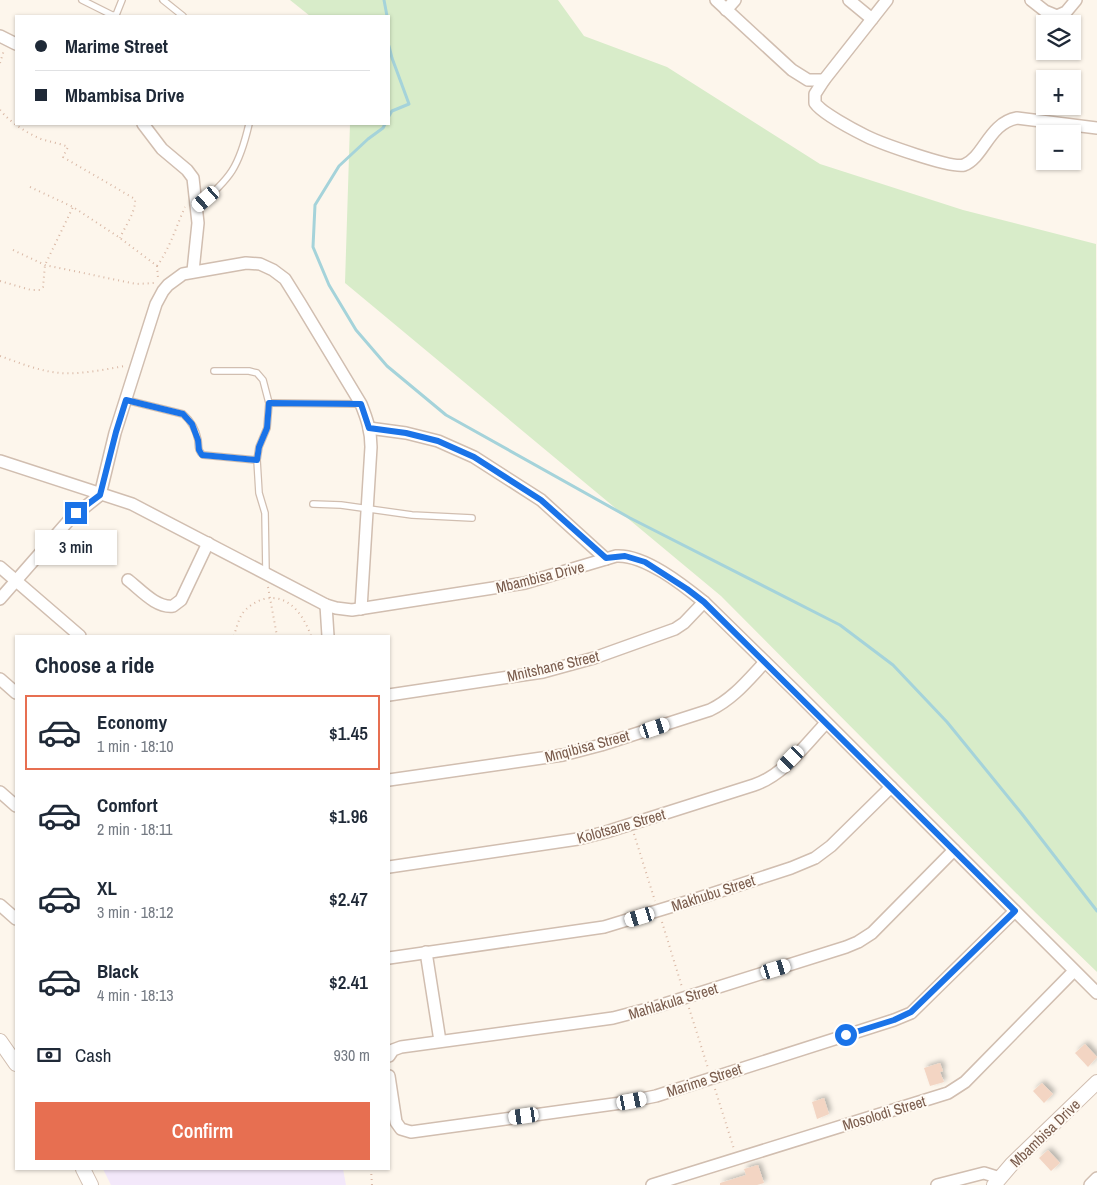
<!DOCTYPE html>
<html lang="en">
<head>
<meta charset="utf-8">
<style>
	:root { --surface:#fff; --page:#f6f6f7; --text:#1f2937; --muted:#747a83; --line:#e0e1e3; --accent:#e76f51 }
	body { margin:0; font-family:"Archivo Narrow",sans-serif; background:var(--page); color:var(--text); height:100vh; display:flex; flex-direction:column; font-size:19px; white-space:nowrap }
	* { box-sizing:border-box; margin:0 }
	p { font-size:16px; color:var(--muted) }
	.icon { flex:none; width:28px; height:28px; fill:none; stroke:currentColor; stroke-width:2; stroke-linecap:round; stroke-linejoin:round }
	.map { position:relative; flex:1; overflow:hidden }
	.panel { position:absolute; left:15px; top:635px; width:375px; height:535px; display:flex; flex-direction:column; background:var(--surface); border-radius:0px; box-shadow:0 1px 4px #0004 }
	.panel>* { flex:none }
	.banner { position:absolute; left:15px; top:15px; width:375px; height:110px; border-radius:0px; box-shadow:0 1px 4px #0004; display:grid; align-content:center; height:110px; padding:0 20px; background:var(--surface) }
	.fabs { position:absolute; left:1036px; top:15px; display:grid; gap:10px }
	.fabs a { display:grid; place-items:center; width:45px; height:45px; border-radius:0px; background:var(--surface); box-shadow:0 1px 4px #0004; font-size:25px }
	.end { position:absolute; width:22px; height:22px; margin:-11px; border:6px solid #1a73e8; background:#fff; box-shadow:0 0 0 2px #fff }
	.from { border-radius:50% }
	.bubble { position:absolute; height:35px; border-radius:0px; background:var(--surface); box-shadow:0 1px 4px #0004; font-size:16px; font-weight:600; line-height:35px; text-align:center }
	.car { position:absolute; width:15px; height:30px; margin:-15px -8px; border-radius:6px; box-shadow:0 0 4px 1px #0007; background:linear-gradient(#fff 24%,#345 0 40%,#fff 0 76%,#345 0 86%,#fff 0) }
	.banner b { display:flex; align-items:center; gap:18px; height:48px; font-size:19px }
	.banner b+b { border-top:1px solid var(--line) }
	.banner i { width:12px; height:12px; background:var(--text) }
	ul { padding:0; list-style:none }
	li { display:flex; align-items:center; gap:15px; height:75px; margin:0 10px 8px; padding:0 10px; border:2px solid transparent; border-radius:0px }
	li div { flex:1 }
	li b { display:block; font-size:19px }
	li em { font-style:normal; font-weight:600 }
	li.selected { border-color:var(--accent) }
	li>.icon { width:45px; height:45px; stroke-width:1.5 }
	h2 { padding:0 20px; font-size:22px; line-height:60px }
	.pay { display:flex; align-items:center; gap:12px; height:55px; padding:0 20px; font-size:19px }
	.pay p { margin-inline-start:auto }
	.action { display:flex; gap:10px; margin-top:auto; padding:10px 20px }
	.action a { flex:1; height:58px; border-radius:0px; background:var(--accent); color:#fff; font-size:20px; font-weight:600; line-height:58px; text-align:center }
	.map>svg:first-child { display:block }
	.education { fill:#f3e8fa }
	.green { fill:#d8ecc9 }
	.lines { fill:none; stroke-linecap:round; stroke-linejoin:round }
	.stream { stroke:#a5d3da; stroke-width:3 }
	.building { fill:#f3d5c3; filter:url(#shadow) }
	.service-casing { stroke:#d1beb0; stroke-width:8 }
	.minor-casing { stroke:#d1beb0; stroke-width:14 }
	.tertiary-casing { stroke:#d1beb0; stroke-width:16 }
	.path { stroke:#d9b8a5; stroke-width:2; stroke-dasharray:1 4; stroke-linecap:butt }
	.service { stroke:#fff; stroke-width:5.5 }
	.minor { stroke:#fff; stroke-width:11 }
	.tertiary { stroke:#fff; stroke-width:14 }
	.route { stroke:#1a73e8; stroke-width:6 }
	.labels { text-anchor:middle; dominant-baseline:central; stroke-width:4; stroke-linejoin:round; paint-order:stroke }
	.street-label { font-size:15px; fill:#7a5c4d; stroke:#fffaf3 }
</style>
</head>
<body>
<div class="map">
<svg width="1097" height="1185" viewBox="0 0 1097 1185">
	<defs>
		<filter id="shadow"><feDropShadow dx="3" dy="-3" stdDeviation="2.5" flood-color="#0004"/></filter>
	</defs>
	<rect width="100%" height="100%" fill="#fdf6ec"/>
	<path class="education" d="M103,1169H343L346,1185H111Z"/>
	<path class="green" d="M290,0H558L584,36L667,67L820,164L963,210L1096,244L1097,972L1036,913L721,596L345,283L350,124H389V16H310Z"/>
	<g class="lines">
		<g class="stream">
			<path d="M384,0L387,16"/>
			<path d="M389,46L392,58L409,104L392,111L389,116"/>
			<path d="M385,124L383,128L368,139L339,166L315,205L313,247L329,285L356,330L387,366L446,415L630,518L840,625L893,665L947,722L1022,814L1097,911"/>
		</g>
	</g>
	<g class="building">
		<path d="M1085,1044L1097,1057L1088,1067L1075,1053Z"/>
		<path d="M940,1063L943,1071L940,1072L944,1082L930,1086L924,1068Z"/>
		<path d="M1042,1083L1053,1094L1044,1103L1033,1091Z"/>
		<path d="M824,1098L829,1114L817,1119L812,1102Z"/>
		<path d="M1048,1150L1060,1163L1051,1171L1039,1158Z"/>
		<path d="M758,1165L764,1183L757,1185H720V1183L746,1175L744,1169Z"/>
	</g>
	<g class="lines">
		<defs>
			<g id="service">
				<path d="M82,0L112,15H116L122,0"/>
				<path d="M163,0L183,16"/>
				<path d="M197,207C231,178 239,167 249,124"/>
				<path d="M126,400L183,414C190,420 196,430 198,440C199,446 197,450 203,455L257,460L259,447L267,428L269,403L263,380L257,373L249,371H214"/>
				<path d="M269,403L361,404"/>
				<path d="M257,460L259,493L265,513L266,572"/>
				<path d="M313,504L341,505L412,515L472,518"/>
			</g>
			<g id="minor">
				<path d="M716,0L792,70L808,80H824"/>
				<path d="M849,0L872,19"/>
				<path d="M887,0L824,80L815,94V103C822,113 854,130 866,136C880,143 952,169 964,165C984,157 989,123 1017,118L1097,128"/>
				<path d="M1031,0L1045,11L1057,16L1066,12L1076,0"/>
				<path d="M726,10L735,0"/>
				<path d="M0,36L16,44"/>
				<path d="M143,124L162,149L187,170L193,178L198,223L193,271"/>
				<path d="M369,428L406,433L438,441L474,457L541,500L606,559"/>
				<path d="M0,461L132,504L326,605L336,608L352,610L525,583L616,556C644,554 683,585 704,602L796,692L1097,993"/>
				<path d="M100,495L115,433L156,304L163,291L168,285L183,274L246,263L260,264L273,270L285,279L300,303L361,404C367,419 371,431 371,447L361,609"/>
				<path d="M0,567L80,636"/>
				<path d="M128,580C141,590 156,608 173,606L181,600L208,543"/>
				<path d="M0,599L70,519L100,495"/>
				<path d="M326,605L328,636"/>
				<path d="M0,679L16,693"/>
				<path d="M389,695L543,672L594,658L675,629L684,623L704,602"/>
				<path d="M389,780L563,755L601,745L710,710C733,699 748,680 765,662"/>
				<path d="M0,792L16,806"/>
				<path d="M389,867L578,839L606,832L754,785C784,775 805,745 826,723"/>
				<path d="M0,905L16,919"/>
				<path d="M426,952L440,1041"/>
				<path d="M389,958L604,927L696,899L791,868L815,858L831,846L891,787"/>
				<path d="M389,1056L393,1050L401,1047L613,1018L655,1007L846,947L858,942L872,933L954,850"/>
				<path d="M389,1076L396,1122L401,1129L411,1132L621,1103L656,1096L894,1020L911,1013L1015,911"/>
				<path d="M652,1185L948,1093L965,1082L1074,971"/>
				<path d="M937,1185L984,1173L1000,1178"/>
				<path d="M1090,1185L1097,1178"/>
			</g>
			<g id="tertiary">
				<path d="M0,1041L16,1064"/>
				<path d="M83,1169L91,1185"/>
				<path d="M994,1185L1012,1164L1097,1082"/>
			</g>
		</defs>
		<use href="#service" class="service-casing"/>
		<use href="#minor" class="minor-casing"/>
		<use href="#tertiary" class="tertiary-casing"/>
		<g class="path">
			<path d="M0,63L4,50"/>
			<path d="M0,110C11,123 25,132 41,139C50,142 59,143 68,147L63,157L135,199C136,212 125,226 120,238"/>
			<path d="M30,187L73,207L120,238L157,266L158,278"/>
			<path d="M13,250L45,265L136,284L155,283"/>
			<path d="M157,266C170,248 176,227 185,207"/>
			<path d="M0,281L31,290H40L43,287L45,265L73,207"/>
			<path d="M0,356C17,362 34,369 52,372C75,376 101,370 125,366"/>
			<path d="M268,587L277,636"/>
			<path d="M234,636C236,629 238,621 242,614C247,607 256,601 264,599C289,593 304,616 311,636"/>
			<path d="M634,834L655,901"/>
			<path d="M662,922L682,987"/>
			<path d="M689,1008L708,1068"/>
			<path d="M715,1089L734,1149"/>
			<path d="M371,1169L372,1185"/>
		</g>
		<use href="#service" class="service"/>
		<use href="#minor" class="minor"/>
		<use href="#tertiary" class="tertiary"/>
	</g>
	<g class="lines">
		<path class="route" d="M76,513L100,495L116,432L126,400L183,414L192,424L198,440L199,450L202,455L257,460L259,447L267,428L269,403L361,404L369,428L406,433L438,441L474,457L541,500L606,558L625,556L645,562L687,589L704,602L1015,911L911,1012L894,1020L846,1035"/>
	</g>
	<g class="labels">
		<g class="street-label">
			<text transform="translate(540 577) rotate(-14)">Mbambisa Drive</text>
			<text transform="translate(553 666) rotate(-13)">Mnitshane Street</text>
			<text transform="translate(587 746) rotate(-15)">Mnqibisa Street</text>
			<text transform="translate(621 826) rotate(-16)">Kolotsane Street</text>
			<text transform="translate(713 893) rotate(-18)">Makhubu Street</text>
			<text transform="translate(673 1001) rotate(-17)">Mahlakula Street</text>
			<text transform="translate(704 1080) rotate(-18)">Marime Street</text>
			<text transform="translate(884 1113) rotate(-17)">Mosolodi Street</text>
			<text transform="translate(1045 1133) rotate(-44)">Mbambisa Drive</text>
		</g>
	</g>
</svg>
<div class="fabs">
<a><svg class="icon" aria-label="layers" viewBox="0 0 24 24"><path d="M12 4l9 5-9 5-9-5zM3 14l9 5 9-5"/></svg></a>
<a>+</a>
<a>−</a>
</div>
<i class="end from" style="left:846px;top:1035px"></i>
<i class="end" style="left:76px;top:513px"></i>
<div class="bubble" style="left:35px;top:530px;width:82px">3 min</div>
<i class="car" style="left:206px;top:199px;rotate:229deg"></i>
<i class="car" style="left:655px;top:728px;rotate:72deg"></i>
<i class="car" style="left:791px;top:759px;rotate:224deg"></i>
<i class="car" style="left:640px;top:917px;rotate:253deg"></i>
<i class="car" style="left:776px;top:969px;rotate:73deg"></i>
<i class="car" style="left:632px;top:1101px;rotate:79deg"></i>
<i class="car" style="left:524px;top:1116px;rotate:262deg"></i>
<div class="banner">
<b><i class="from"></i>Marime Street</b>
<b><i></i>Mbambisa Drive</b>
</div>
<section class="panel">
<h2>Choose a ride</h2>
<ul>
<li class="selected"><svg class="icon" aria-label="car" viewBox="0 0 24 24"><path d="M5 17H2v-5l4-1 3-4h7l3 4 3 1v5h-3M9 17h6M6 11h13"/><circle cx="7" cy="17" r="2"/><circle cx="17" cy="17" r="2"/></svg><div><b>Economy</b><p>1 min · 18:10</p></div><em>$1.45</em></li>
<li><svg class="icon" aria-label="car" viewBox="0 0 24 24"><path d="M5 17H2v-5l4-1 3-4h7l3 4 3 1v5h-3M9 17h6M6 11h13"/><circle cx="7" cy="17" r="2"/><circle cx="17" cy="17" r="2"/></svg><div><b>Comfort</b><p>2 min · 18:11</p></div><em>$1.96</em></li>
<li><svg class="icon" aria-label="car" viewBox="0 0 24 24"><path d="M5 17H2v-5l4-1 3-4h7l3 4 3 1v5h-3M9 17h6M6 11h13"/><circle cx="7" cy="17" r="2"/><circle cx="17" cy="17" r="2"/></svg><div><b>XL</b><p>3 min · 18:12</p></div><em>$2.47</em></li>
<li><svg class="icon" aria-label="car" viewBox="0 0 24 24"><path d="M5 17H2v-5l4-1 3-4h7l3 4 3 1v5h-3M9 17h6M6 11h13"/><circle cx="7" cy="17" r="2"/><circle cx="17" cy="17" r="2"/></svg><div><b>Black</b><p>4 min · 18:13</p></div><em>$2.41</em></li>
</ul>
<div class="pay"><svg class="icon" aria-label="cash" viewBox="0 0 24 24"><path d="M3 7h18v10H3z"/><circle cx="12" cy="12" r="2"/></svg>Cash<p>930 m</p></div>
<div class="action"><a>Confirm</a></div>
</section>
</div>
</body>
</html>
